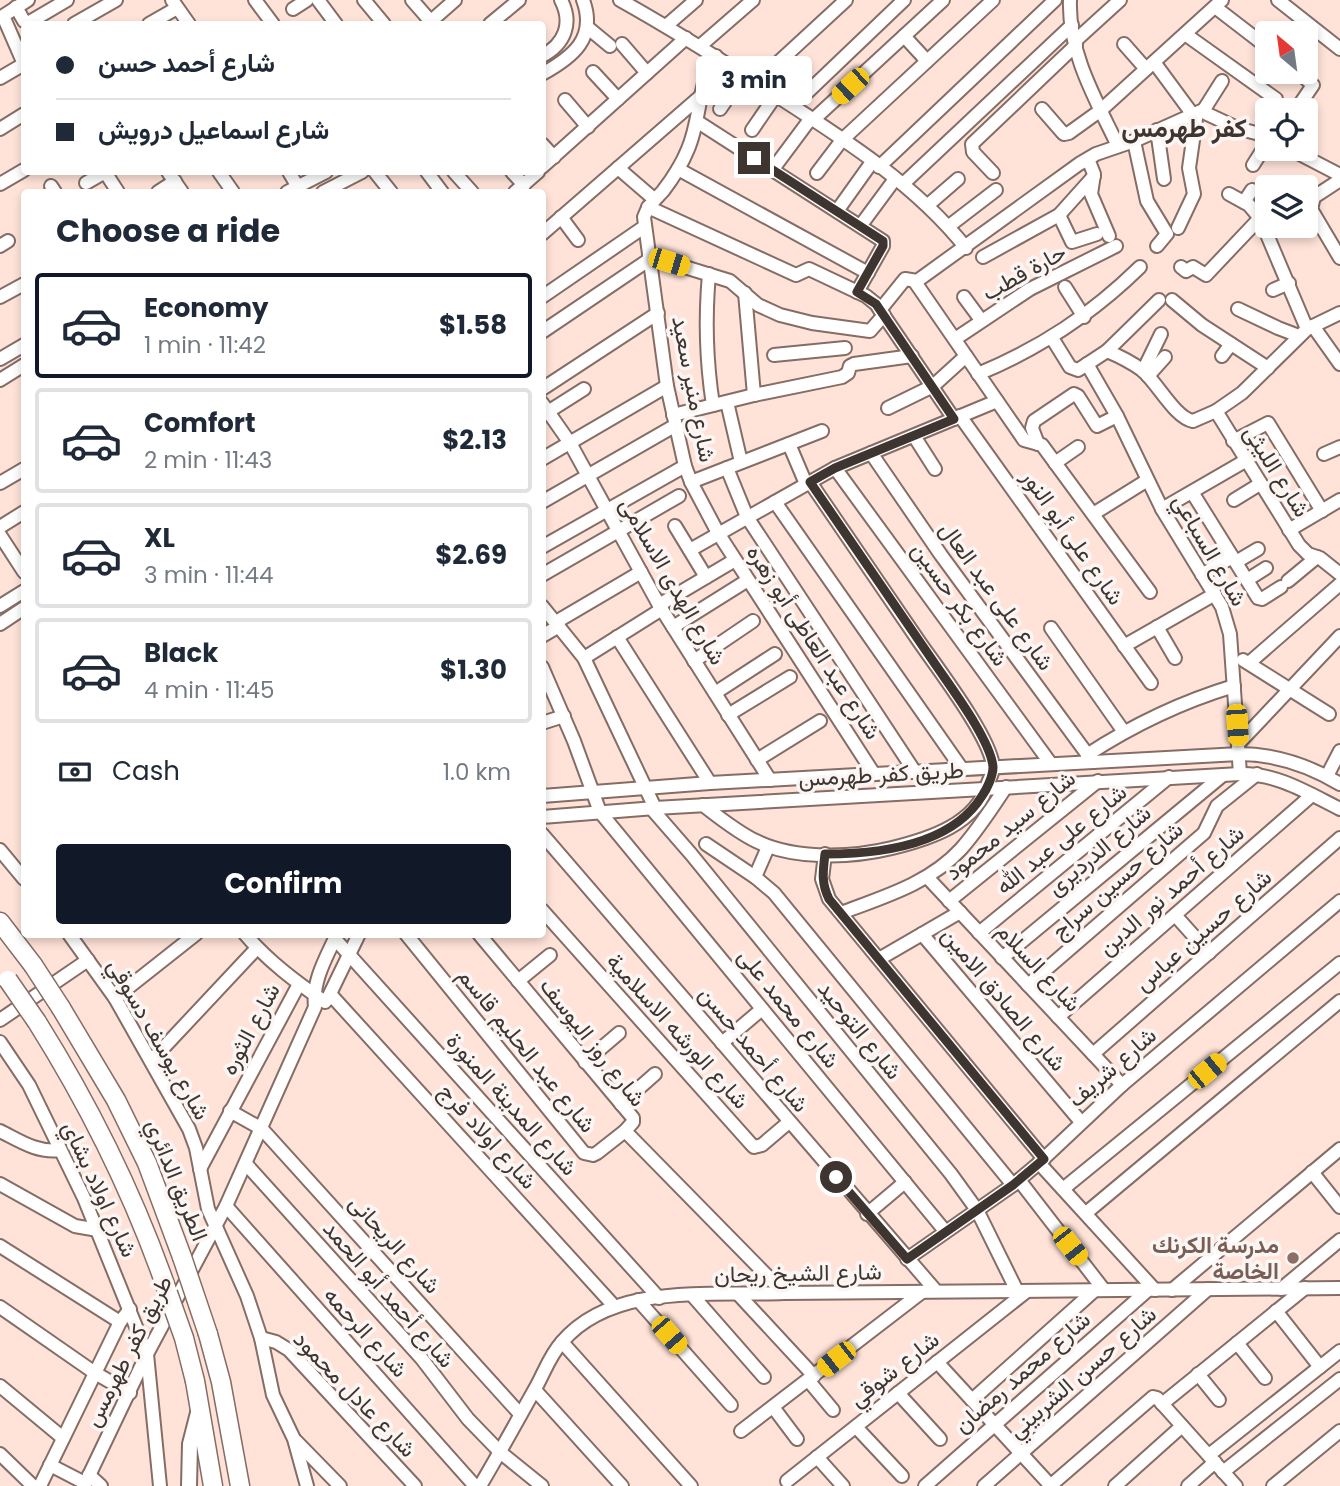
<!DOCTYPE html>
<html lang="en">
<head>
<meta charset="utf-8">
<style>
	:root { --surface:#fff; --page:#f6f6f7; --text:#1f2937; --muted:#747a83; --line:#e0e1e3; --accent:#111827 }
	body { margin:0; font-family:Poppins,Vazirmatn,sans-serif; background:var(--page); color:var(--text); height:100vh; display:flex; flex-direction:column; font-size:26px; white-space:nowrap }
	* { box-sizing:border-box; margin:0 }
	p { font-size:23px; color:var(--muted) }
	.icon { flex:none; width:38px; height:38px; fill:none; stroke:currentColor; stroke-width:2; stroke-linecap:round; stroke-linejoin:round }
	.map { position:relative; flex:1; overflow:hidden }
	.panel { position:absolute; left:21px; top:189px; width:525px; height:749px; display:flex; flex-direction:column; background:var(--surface); border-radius:7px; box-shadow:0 4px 10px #0003 }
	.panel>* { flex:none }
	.top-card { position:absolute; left:21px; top:21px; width:525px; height:154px; border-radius:7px; box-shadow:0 4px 10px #0003; display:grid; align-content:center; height:154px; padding:0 35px; background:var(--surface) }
	.needle { width:46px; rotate:331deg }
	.tools { position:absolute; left:1255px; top:21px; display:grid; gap:14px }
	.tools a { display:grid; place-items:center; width:63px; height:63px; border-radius:7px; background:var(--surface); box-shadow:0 4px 10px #0003; font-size:35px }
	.end { position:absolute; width:32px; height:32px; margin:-16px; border:9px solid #3e3430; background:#fff; box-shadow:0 0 0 4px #fff }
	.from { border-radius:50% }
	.bubble { position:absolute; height:49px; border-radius:7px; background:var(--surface); box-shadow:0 4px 10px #0003; font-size:23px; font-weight:700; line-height:49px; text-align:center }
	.car { position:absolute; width:21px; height:42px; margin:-21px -10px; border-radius:9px; box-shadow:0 0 5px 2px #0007; background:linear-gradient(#f5c518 24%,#345 0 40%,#f5c518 0 76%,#345 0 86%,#f5c518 0) }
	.top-card b { display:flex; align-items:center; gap:24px; height:66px; font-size:26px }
	.top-card b+b { border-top:2px solid var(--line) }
	.top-card i { width:18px; height:18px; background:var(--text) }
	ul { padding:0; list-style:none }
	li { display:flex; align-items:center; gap:21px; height:105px; margin:0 14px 10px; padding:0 21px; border:4px solid var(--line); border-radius:7px }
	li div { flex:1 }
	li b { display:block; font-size:26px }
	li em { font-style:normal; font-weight:700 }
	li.on { border-color:var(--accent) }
	li>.icon { width:63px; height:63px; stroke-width:1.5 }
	h2 { padding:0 35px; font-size:32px; line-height:84px }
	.pay { display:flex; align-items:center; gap:18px; height:77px; padding:0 35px; font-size:26px }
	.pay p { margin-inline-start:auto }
	.cta { display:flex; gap:14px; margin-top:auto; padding:14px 35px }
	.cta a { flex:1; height:80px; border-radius:7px; background:var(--accent); color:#fff; font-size:28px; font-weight:700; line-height:80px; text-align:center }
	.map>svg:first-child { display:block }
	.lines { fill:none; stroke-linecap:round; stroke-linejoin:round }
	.minor-casing { stroke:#856d65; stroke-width:16 }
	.major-casing { stroke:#856d65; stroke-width:18 }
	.highway-casing { stroke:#856d65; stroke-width:21 }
	.minor { stroke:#fff; stroke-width:12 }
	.major { stroke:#fff; stroke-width:14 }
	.highway { stroke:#fff; stroke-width:18 }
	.highway-bridge-casing { stroke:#856d65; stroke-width:21; stroke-linecap:butt }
	.highway-bridge { stroke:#fff; stroke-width:18 }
	.route { stroke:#3e3430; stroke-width:9 }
	.education-dot { fill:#8d6e63; stroke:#fbf6f4; stroke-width:2.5 }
	.labels { text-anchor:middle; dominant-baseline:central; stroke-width:7; stroke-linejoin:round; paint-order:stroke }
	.street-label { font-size:23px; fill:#3e3430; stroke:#fbf6f4 }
	.education-label { font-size:23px; font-weight:bold; fill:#785e54; stroke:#fbf6f4; text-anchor:end }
	.quarter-label { font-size:26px; font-weight:bold; fill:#3e3430; stroke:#fbf6f4 }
</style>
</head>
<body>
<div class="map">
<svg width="1340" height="1486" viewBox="0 0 1340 1486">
	<rect width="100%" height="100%" fill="#ffe3d9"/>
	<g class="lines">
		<defs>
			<g id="minor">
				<path d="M172,0L189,24"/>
				<path d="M255,0L273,24"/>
				<path d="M318,0L336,24"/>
				<path d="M364,0L384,24"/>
				<path d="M412,0L433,24"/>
				<path d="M620,0C670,28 718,58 766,89C836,134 914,182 966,248"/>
				<path d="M1070,0C1068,53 1096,100 1118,146"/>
				<path d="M1278,0L1340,49"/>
				<path d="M16,7L24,21L28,23L67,0"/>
				<path d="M1215,7L1267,47"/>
				<path d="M293,9L307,0"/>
				<path d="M430,22L455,0"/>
				<path d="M74,24L116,0"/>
				<path d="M149,24L177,8"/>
				<path d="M490,24L519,0"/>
				<path d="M666,26L696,0"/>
				<path d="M587,27L610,46"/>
				<path d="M1185,34L1276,99L1270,110"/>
				<path d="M904,36L927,61"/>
				<path d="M1075,41L1120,0"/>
				<path d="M622,44L647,73"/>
				<path d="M1124,44L1146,69"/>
				<path d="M700,46L753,0"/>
				<path d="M542,56C565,44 573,23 561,0"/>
				<path d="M716,56C698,81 701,119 688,149C682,164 673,178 663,191C655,200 648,205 644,217L667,386L685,466L691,482L718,533L874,774"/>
				<path d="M1154,62L1196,119L1189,168L1194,194L1178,228"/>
				<path d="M24,64L3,16L28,0"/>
				<path d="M593,72L618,99"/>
				<path d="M542,74C573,57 597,38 583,0"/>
				<path d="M0,78L24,64"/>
				<path d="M756,83L846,0"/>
				<path d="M565,100L588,127"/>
				<path d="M793,106L904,0"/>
				<path d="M720,109L744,74"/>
				<path d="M1042,109L1062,132L1064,134L1069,133L1101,110L1222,0"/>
				<path d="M1296,110L1313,85L1298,72"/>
				<path d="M1203,111L1222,81"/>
				<path d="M813,120L943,0"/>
				<path d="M698,122L883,241V246L857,292"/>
				<path d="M0,129L24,114"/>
				<path d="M752,130L776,95"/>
				<path d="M1157,130L1164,179"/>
				<path d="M1134,141L1147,201L1167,234L1157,246"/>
				<path d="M542,144L554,157"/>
				<path d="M1290,149L1340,175"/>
				<path d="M1088,159L1094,174L1091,194L1109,236"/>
				<path d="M1253,165L1267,143"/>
				<path d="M542,167L686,38"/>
				<path d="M879,167L1055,0"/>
				<path d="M618,168L654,199"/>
				<path d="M678,169L868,273"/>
				<path d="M773,169L811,118"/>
				<path d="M105,172L118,192"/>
				<path d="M168,172L182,192"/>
				<path d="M219,172L233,192"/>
				<path d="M289,172L298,187"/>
				<path d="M375,172L391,192"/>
				<path d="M427,172L442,192"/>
				<path d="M454,172L472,192"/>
				<path d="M512,172L524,185"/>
				<path d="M817,173L842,140L993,0"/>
				<path d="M993,173L973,152L972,144L1076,45"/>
				<path d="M1340,180L1314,197L1311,209L1340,258"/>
				<path d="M86,183L105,172"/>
				<path d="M0,184L24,170"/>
				<path d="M903,184L1072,25"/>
				<path d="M51,186L55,192"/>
				<path d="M158,192L175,181"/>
				<path d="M287,192L326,172"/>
				<path d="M323,192L362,172"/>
				<path d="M515,192L538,172"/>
				<path d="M1229,194L1249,205L1260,218L1307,329"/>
				<path d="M1244,202L1252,190"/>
				<path d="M928,205L958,179"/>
				<path d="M648,207L796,275L809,269L866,296L876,304L954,419"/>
				<path d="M837,211L872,162"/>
				<path d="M1059,215L1072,242L1097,234"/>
				<path d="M561,217L578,240"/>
				<path d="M861,225L895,179"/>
				<path d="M949,226L996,190"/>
				<path d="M542,234L702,95"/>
				<path d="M0,246L8,241"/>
				<path d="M649,256L730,281L758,305L780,315L812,323L870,331L884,315"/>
				<path d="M983,257L1059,215L1094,176"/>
				<path d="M1181,267L1186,271L1193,267L1206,275L1260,218"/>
				<path d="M709,274C705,318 706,360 713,405"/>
				<path d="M915,282L1024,440L1042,445L1150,592"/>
				<path d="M1065,287L1084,317"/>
				<path d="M1273,290L1289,283"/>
				<path d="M745,293L754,395"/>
				<path d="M0,297L24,284"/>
				<path d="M542,297L644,227"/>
				<path d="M964,297L981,320"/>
				<path d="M1172,300L1202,325L1268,368"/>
				<path d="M1238,309L1278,328L1299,336"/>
				<path d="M880,310L905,279L917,281L1079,164L1096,154L1134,141L1201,111L1237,128L1267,136"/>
				<path d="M1313,326L1340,364"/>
				<path d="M542,332L650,259"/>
				<path d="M1052,338L1070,367L1078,370L1107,351L1159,300"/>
				<path d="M955,339L1030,289L1116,246"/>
				<path d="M1107,351C1119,356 1131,362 1142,370C1157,382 1175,418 1193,421L1216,411L1242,393L1307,329L1340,313"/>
				<path d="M774,355L845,348"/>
				<path d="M1222,356L1231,344"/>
				<path d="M0,359L24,345"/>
				<path d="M1087,364L1117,416L1162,509L1222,607L1230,634L1240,774"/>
				<path d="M1143,371L1161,334"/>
				<path d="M978,374C1041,348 1092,314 1140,267"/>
				<path d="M1148,376L1165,357"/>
				<path d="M0,380L24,365"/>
				<path d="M542,389L658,313"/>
				<path d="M727,402L741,462"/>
				<path d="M542,403L570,443L659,605L770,780"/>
				<path d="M888,408L933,386L966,356"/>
				<path d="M1216,411L1299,545L1308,554L1320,558L1340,574"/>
				<path d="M543,415L584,389"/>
				<path d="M673,415L754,395L842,377L848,373L850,366L854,364L912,356"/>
				<path d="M960,416L1151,683"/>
				<path d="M914,436L935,469"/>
				<path d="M1233,441L1268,423L1322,511"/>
				<path d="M789,444L806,484"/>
				<path d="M1038,444L1032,428L1034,421L1074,394L1078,396L1097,426L1117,416"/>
				<path d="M871,453L941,555L1093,762"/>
				<path d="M1324,454L1340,447"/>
				<path d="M542,459L667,386"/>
				<path d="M1055,463L1078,447"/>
				<path d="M727,468L747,517L915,772"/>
				<path d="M835,468L1051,764"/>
				<path d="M691,482L822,431"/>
				<path d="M0,483L24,469"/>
				<path d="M1192,492L1258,598L1262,599L1281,587"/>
				<path d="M1234,500L1260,484"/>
				<path d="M542,502L676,425"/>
				<path d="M775,502L962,769"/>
				<path d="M1162,509L1245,461"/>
				<path d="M1093,514L1146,481"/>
				<path d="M675,526L706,577"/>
				<path d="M0,527L24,512"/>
				<path d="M1289,530L1340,500"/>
				<path d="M0,535L24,572"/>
				<path d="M542,547L685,466"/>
				<path d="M690,550L835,468L997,401"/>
				<path d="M1236,562L1258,549"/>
				<path d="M542,575L679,496"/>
				<path d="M1202,575L1232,557"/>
				<path d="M1247,580L1266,568"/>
				<path d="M1288,581L1317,557"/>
				<path d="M659,605L735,560"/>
				<path d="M0,606L24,591"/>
				<path d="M542,606L584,658L655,808"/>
				<path d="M556,622L641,572"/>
				<path d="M0,624L24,608"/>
				<path d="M673,627L748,580"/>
				<path d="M1157,627L1175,658"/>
				<path d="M1051,628L1124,732"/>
				<path d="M542,636L559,626"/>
				<path d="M617,637L710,783"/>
				<path d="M1124,646L1215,594"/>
				<path d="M584,658L662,609"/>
				<path d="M1243,660L1329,714"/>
				<path d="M694,661L753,621"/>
				<path d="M1249,663L1340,584"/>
				<path d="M542,667L574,741L600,812L945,1231"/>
				<path d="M715,693L775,654"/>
				<path d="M728,715L790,677"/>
				<path d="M542,723L564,716"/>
				<path d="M1238,744L1340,636"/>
				<path d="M1087,755C1133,725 1181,702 1234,686"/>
				<path d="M757,760L820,721"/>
				<path d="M1327,776L1340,751"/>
				<path d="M542,796L710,783L1239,754C1276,754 1308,765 1340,784"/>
				<path d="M703,805C720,818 737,832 756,841C795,860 851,858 892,848C929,839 977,824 988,783C990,778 993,772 993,768C993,740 935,665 918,640C882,587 846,535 810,482"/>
				<path d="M651,808L691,854L951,1174L977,1210L1017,1291"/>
				<path d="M542,817L655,808L1240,774C1276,773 1308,793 1340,809"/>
				<path d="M542,834L936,1291"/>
				<path d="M706,844L755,877L774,893L1013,1185"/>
				<path d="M0,850L24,879"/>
				<path d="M825,854L822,879L829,899L1044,1159"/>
				<path d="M755,877L768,847"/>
				<path d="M927,877L1122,1085"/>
				<path d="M949,901L1098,781"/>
				<path d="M542,910L751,1144L754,1147L762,1145L789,1122"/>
				<path d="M841,913C883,897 929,884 961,849C978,830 992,808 1006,787"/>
				<path d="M1175,915L1209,953"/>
				<path d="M979,933L1169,777"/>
				<path d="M69,934L115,998L189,1129L196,1148L208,1209L247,1296L261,1338L273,1395L294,1439L307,1486"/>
				<path d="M245,934C268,961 296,982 325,1002"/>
				<path d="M406,934L584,1153L593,1155L597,1153L625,1131"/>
				<path d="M479,934L633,1118V1122L625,1131L784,1293"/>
				<path d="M922,934L1081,1122"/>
				<path d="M335,939L659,1298"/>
				<path d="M1002,958L1223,775"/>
				<path d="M879,959L960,912"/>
				<path d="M518,981L550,955"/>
				<path d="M1028,985L1204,833L1217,806L1257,774"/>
				<path d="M331,995L614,1306"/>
				<path d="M115,998L196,934"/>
				<path d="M327,1000L359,934"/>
				<path d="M1058,1017L1312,795"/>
				<path d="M0,1020L88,960"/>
				<path d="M0,1042L29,1085L84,1198L147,1354L160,1486"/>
				<path d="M722,1043L762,1009"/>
				<path d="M1093,1054L1340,838"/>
				<path d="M152,1060L257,948"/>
				<path d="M585,1062L619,1033"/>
				<path d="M621,1104L655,1074"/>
				<path d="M230,1111L262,1129L520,1414"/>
				<path d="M0,1131C20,1141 37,1153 60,1150"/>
				<path d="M1039,1163L1155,1290"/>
				<path d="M246,1164L422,1359L468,1419L500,1452L542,1486"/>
				<path d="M200,1169L299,984"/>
				<path d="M1312,1172L1340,1207"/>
				<path d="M1019,1180L1104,1290"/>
				<path d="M0,1184L75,1226L98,1230"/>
				<path d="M1063,1189L1340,963"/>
				<path d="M226,1206L475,1486"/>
				<path d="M1086,1213L1340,1001"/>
				<path d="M867,1214L905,1182"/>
				<path d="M0,1246L120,1322"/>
				<path d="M907,1259L1013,1185L1039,1163L1122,1085L1340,901"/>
				<path d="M1281,1289L1340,1240"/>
				<path d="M1172,1290L1340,1149"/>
				<path d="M692,1295L764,1377"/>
				<path d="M739,1295L814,1376"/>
				<path d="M638,1300L731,1405"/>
				<path d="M0,1307L95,1373L130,1393"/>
				<path d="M1276,1311L1320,1367"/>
				<path d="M261,1338L276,1342L289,1350L415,1486"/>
				<path d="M562,1342L691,1486"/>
				<path d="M1237,1343L1265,1378"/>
				<path d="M937,1362L1051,1486"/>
				<path d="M1198,1374L1219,1400"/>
				<path d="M808,1380L833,1410"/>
				<path d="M0,1386L63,1438"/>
				<path d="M535,1390L622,1486"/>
				<path d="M898,1393L940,1439"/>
				<path d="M972,1400L1095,1290"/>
				<path d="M1162,1404L1305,1288"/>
				<path d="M773,1407L797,1439"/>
				<path d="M856,1427L902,1476"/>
				<path d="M741,1431L922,1292"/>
				<path d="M296,1441L340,1486"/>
				<path d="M0,1454L33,1486"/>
				<path d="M1209,1455L1340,1351"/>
				<path d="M817,1457L843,1486"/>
				<path d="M50,1465L85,1483"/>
				<path d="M1223,1472L1340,1379"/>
				<path d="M89,1475L101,1486"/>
				<path d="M787,1481L1027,1291"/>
				<path d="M40,1486L120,1322L130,1309"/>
				<path d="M84,1486L147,1354L226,1206L315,1007C312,981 326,958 337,934"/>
				<path d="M480,1486C499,1454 517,1421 535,1389C544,1373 550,1355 562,1342C613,1282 712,1296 784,1293L1340,1288"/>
				<path d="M925,1486L1148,1290"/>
				<path d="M984,1486L1208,1289"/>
				<path d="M1050,1486L1153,1397L1157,1398L1236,1486"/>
				<path d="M1115,1486L1182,1426"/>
				<path d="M1188,1486L1215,1462"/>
				<path d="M1273,1486L1340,1431"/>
			</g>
			<path id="major" d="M189,1486L190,1444L199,1409"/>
			<g id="highway">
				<path d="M0,922L33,965"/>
				<path d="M61,1008L116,1100L147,1163L182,1257"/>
				<path d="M37,1022C91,1108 135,1197 168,1293"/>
				<path d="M208,1334L221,1382L240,1486"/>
				<path d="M195,1381L213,1486"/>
			</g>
		</defs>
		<use href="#minor" class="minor-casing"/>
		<use href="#major" class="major-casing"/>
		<use href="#highway" class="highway-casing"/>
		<use href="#minor" class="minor"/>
		<use href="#major" class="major"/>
		<use href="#highway" class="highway"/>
		<defs>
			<g id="highway-bridge">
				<path d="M33,965L61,1008"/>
				<path d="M8,980L37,1022"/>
				<path d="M182,1257L208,1334"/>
				<path d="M168,1293L184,1338L195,1381"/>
			</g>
		</defs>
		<use href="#highway-bridge" class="highway-bridge-casing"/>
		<use href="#highway-bridge" class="highway-bridge"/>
	</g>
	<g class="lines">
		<path class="route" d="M754,158L883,241V246L857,292L876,304L954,419L835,468L810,482C851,542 892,601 933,661C949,685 991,740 993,767C993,776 987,789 982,796C951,846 879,854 825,854C823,871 821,883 829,899L1044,1159L1013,1185L907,1259L836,1177"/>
	</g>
	<circle class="education-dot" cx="1293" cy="1258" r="7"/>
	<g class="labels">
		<g class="street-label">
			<text transform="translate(1024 272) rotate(-29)">حارة قطب</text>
			<text transform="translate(694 389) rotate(79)">شارع منير سعيد</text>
			<text transform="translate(1277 471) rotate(58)">شارع الليثى</text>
			<text transform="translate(1073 537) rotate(55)">شارع على أبو النور</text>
			<text transform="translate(1210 550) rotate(60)">شارع السباعي</text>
			<text transform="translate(673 581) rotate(60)">شارع الهدى الاسلامى</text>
			<text transform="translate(997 596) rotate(54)">شارع على عبد العال</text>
			<text transform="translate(960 604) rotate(54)">شارع بكر حسين</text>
			<text transform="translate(814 642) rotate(57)">شارع عبد العاطى أبو زهره</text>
			<text transform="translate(881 774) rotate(-3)">طريق كفر طهرمس</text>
			<text transform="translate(1010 825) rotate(-39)">شارع سيد محمود</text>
			<text transform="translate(1061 839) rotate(-39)">شارع على عبد الله</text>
			<text transform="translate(1099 850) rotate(-40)">شارع الدرديرى</text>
			<text transform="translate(1117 880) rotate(-41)">شارع حسين سراج</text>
			<text transform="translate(1171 890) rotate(-41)">شارع أحمد نور الدين</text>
			<text transform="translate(1203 930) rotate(-41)">شارع حسين عباس</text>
			<text transform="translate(1039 967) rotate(47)">شارع السلام</text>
			<text transform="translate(1004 999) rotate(50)">شارع الصادق الامين</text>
			<text transform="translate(789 1008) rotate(51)">شارع محمد على</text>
			<text transform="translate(250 1029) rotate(-62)">شارع الثوره</text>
			<text transform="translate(860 1030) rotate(51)">شارع التوحيد</text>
			<text transform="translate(678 1031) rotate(48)">شارع الورشه الاسلامية</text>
			<text transform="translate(159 1039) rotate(60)">شارع يوسف دسوقي</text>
			<text transform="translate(593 1042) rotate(52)">شارع روز اليوسف</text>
			<text transform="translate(754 1049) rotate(50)">شارع أحمد حسن</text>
			<text transform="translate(527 1050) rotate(51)">شارع عبد الحليم قاسم</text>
			<text transform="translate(1112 1067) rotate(-41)">شارع شريف</text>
			<text transform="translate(512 1104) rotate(48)">شارع المدينة المنورة</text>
			<text transform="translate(488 1136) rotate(48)">شارع اولاد فرج</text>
			<text transform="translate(177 1180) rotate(68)">الطريق الدائري</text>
			<text transform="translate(100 1189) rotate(65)">شارع اولاد بشاي</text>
			<text transform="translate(395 1244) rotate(48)">شارع الريحانى</text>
			<text transform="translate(798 1273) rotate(-1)">شارع الشيخ ريحان</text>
			<text transform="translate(389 1294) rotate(49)">شارع أحمد أبو الحمد</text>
			<text transform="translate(366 1332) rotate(48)">شارع الرحمه</text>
			<text transform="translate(128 1351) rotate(-63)">طريق كفر طهرمس</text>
			<text transform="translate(894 1369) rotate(-38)">شارع شوقي</text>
			<text transform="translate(1022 1372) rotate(-41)">شارع محمد رمضان</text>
			<text transform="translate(1082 1372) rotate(-41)">شارع حسن الشربيني</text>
			<text transform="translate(355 1394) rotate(46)">شارع عادل محمود</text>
		</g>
		<g class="education-label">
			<text x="1279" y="1245">مدرسة الكرنك<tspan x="1279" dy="26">الخاصة</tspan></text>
		</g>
		<g class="quarter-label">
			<text x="1184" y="128">كفر طهرمس</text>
		</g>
	</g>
</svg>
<div class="tools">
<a><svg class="needle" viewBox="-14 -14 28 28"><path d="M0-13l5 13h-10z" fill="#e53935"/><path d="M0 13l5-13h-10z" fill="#747a83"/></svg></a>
<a><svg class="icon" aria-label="locate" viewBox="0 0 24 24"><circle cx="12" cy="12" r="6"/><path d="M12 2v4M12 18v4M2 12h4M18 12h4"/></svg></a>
<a><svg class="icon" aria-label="layers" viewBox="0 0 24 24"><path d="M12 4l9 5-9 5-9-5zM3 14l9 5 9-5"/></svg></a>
</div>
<i class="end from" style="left:836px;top:1177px"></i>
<i class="end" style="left:754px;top:158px"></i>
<div class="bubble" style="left:696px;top:56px;width:116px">3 min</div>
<i class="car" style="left:850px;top:86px;rotate:227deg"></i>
<i class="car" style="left:669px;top:262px;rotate:107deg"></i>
<i class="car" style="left:1237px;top:725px;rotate:176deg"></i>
<i class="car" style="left:1207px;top:1071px;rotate:51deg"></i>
<i class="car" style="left:1070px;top:1246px;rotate:142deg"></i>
<i class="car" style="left:669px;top:1335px;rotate:139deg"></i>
<i class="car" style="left:836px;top:1359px;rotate:232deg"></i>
<div class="top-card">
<b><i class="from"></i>شارع أحمد حسن</b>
<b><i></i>شارع اسماعيل درويش</b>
</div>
<section class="panel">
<h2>Choose a ride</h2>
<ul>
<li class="on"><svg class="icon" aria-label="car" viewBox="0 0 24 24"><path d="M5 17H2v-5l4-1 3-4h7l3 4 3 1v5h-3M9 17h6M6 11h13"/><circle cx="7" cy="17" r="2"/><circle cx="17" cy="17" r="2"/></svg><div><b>Economy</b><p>1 min · 11:42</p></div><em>$1.58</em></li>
<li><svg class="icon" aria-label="car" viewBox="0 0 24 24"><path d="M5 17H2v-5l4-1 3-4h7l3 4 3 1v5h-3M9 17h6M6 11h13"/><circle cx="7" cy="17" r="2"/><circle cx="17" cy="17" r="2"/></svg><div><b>Comfort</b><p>2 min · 11:43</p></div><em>$2.13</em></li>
<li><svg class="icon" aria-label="car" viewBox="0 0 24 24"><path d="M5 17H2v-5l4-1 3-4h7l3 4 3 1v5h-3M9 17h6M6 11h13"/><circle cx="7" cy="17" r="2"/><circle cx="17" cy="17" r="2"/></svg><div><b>XL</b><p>3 min · 11:44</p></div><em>$2.69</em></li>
<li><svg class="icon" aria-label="car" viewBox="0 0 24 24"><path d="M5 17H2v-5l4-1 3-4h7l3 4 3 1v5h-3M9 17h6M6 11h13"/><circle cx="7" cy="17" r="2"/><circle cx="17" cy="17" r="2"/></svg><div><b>Black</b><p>4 min · 11:45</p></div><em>$1.30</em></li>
</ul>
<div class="pay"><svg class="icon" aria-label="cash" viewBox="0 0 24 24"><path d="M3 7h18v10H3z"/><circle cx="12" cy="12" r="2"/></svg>Cash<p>1.0 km</p></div>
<div class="cta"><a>Confirm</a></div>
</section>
</div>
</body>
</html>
